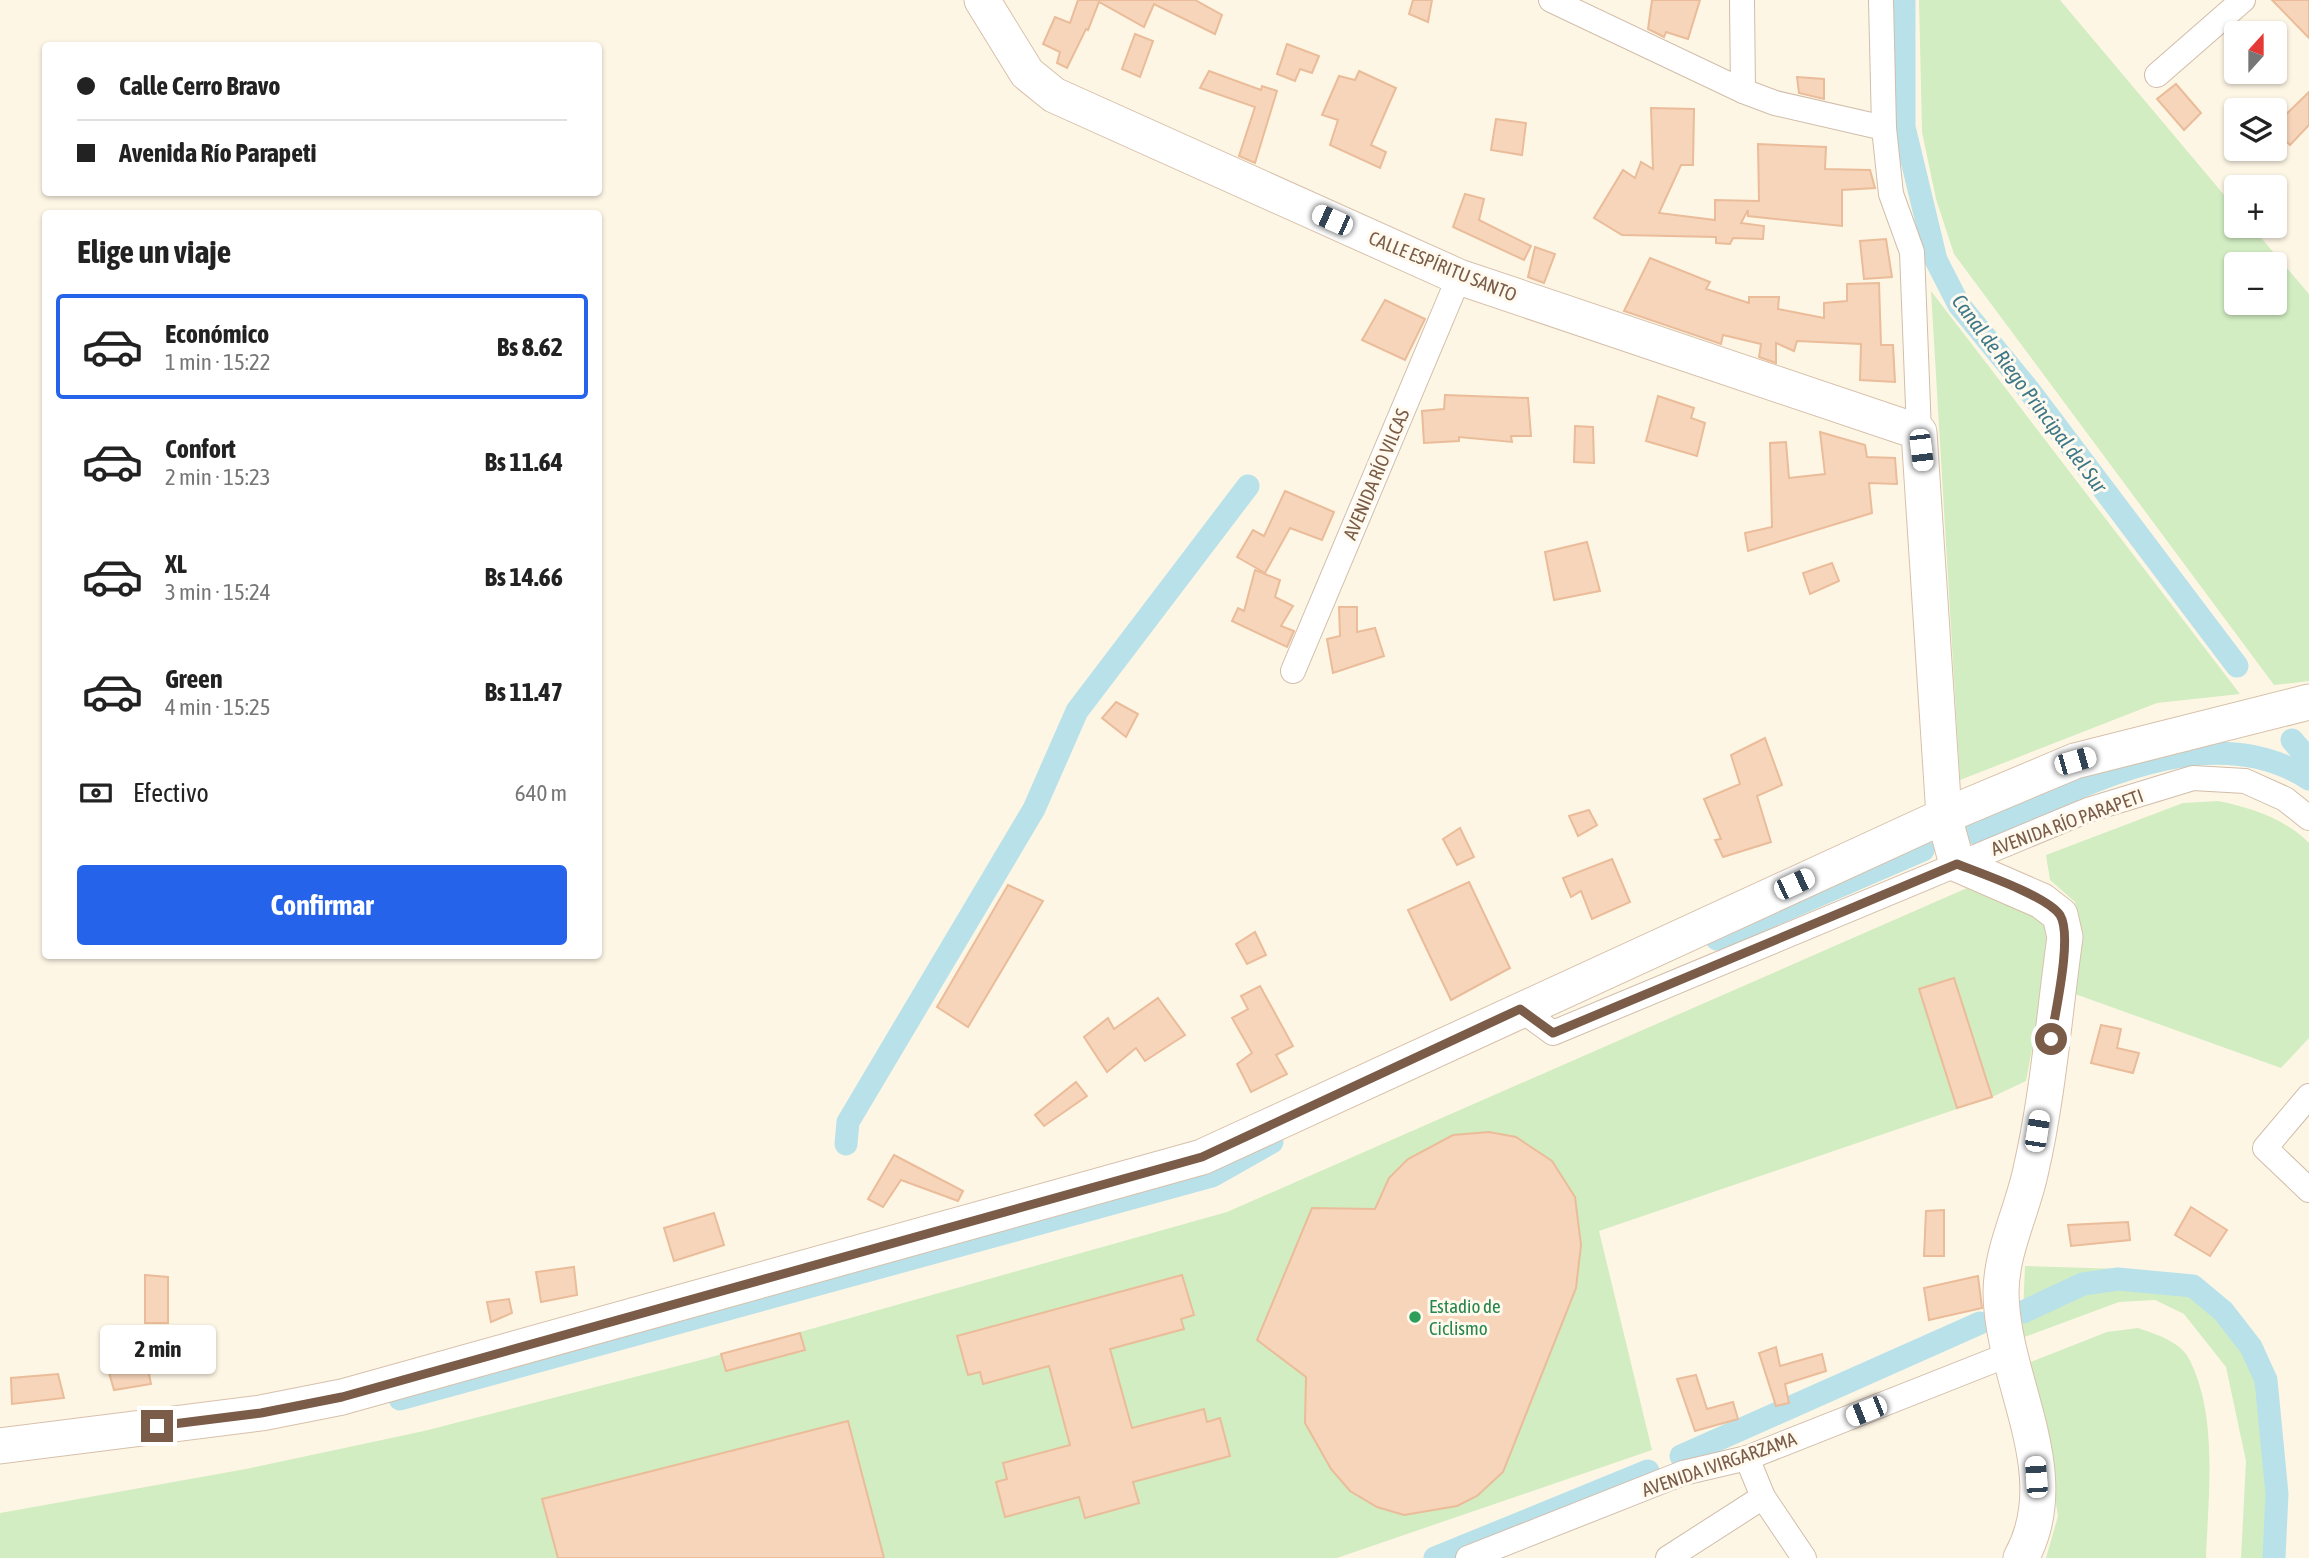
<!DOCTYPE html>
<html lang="es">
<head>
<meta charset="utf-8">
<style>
	:root { --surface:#fff; --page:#f6f6f6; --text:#222; --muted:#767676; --line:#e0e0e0; --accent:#2563eb }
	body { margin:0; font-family:"Asap Condensed",sans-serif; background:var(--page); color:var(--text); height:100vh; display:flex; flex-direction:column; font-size:26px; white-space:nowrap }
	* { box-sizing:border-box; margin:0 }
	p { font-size:23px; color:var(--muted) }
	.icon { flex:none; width:38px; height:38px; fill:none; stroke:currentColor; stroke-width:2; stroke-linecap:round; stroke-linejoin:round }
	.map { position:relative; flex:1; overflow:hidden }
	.panel { position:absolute; left:42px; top:210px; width:560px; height:749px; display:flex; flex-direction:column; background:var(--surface); border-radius:7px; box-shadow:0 2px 5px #0004 }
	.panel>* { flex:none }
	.hud { position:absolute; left:42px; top:42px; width:560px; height:154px; border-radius:7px; box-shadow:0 2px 5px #0004; display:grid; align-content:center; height:154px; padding:0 35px; background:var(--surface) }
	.needle { width:46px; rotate:21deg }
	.controls { position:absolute; left:2224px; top:21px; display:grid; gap:14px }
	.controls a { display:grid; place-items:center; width:63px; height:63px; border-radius:7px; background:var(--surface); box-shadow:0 2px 5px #0004; font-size:35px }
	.end { position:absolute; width:32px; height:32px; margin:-16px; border:9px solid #7a5c48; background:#fff; box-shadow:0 0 0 4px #fff }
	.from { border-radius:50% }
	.bubble { position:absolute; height:49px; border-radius:7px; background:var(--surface); box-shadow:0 2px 5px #0004; font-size:23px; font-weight:700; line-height:49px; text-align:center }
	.car { position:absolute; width:21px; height:42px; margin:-21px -10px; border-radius:9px; box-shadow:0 0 5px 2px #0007; background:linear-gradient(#fff 24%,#345 0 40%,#fff 0 76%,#345 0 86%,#fff 0) }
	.hud b { display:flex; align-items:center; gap:24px; height:66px; font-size:26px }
	.hud b+b { border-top:2px solid var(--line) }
	.hud i { width:18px; height:18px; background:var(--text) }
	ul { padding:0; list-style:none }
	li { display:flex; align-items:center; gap:21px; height:105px; margin:0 14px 10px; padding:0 21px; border:4px solid transparent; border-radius:7px }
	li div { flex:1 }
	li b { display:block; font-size:26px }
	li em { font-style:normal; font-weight:700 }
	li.selected { border-color:var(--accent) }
	li>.icon { width:63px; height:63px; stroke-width:1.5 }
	h2 { padding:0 35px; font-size:32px; line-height:84px }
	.pay { display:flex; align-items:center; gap:18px; height:77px; padding:0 35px; font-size:26px }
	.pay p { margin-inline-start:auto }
	.button { display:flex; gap:14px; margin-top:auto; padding:14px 35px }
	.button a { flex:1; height:80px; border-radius:7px; background:var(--accent); color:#fff; font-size:28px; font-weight:700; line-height:80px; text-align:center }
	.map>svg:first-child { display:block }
	.green { fill:#d2edc2; fill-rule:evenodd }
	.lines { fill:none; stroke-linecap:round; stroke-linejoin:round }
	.canal { stroke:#b8e1ea; stroke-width:23 }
	.building { fill:#f6d5bb; stroke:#eabc99; stroke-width:2 }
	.street-casing { stroke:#d1bdaa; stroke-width:26 }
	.secondary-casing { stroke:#d7c0aa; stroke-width:37 }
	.street { stroke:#fff; stroke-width:24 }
	.secondary { stroke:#fff; stroke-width:35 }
	.route { stroke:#7a5c48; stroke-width:9 }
	.leisure-dot { fill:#2e9e5b; stroke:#fff9ee; stroke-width:2.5 }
	.labels { text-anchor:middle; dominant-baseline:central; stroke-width:6; stroke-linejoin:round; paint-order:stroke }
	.street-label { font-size:19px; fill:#7a5c48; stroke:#fff9ee }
	.leisure-label { font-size:19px; fill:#27864d; stroke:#fff9ee; text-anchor:start }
	.water-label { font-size:21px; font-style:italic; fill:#3c7888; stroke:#fff9ee }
</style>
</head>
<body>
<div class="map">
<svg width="2309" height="1558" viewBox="0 0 2309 1558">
	<rect width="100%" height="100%" fill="#fef6e5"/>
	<g class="green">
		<path d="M1919,0H2060L2236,209V226H2251L2309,294V681L2274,685L1954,254L1936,199L1922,132ZM2236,264H2275V303H2236Z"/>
		<path d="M1931,291L2240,694L2157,703L1960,780Z"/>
		<path d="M2218,801C2249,807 2286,819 2309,843V1038L2281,1068L2075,994L2079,926L2075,902L2050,880L2046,855L2183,803Z"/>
		<path d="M1967,888L2038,917L2053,938L2026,1081L1992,1097L1599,1231L1652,1450L1337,1558H0V1513L246,1469L424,1431L697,1361L1227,1212Z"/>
		<path d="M2025,1266L2122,1269L2181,1279L2204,1303L2264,1379L2286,1479L2279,1558H2241L2246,1461L2226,1367L2184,1314L2155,1300L2119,1302L2022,1338Z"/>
		<path d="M2138,1328C2155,1334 2179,1341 2188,1357C2219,1414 2208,1496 2206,1558H2046L2058,1516L2031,1362L2107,1332Z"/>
	</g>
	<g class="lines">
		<g class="canal">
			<path d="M1904,0V127L1936,260L1959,305L2028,389L2237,666"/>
			<path d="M2292,740L2309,760"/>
			<path d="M1975,833C2074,792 2205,712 2309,779"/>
			<path d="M1717,939L1923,850"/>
			<path d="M846,1144L848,1122L1034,809L1077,711L1248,486"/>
			<path d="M2023,1312L2083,1284L2118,1279L2193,1286L2223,1311L2251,1347L2266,1380L2277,1494L2274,1558"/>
			<path d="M400,1399L1212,1176L1272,1142"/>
			<path d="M1681,1456L1980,1323"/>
			<path d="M1435,1558L1648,1471"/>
		</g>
	</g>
	<g class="building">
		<path d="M1078,0H1195L1222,15L1215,34L1154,4L1144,27L1099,2L1088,30L1086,29L1067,68L1057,63L1060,52L1043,44L1055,17L1070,23Z"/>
		<path d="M1413,0H1432L1428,22L1409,14Z"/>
		<path d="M1652,0H1700L1688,39L1666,32L1664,37L1648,29Z"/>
		<path d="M2272,0H2309V38Z"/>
		<path d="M1135,34L1153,41L1140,77L1122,69Z"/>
		<path d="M1287,44L1319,56L1312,73L1300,69L1295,81L1277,74Z"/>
		<path d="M1209,71L1261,90L1262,86L1277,91L1255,163L1239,156L1255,107L1200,88Z"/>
		<path d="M1359,71L1396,88L1371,145L1386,152L1380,168L1330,145L1338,120L1322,115L1339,76L1355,80Z"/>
		<path d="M1797,77L1824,79V99L1799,93Z"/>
		<path d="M2176,84L2201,113L2184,130L2157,99Z"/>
		<path d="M2309,92V125L2290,145L2275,130V125Z"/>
		<path d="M1651,108L1694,109L1693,165H1681L1659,213L1715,220V200L1759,201L1758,144L1826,147L1825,169L1870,170L1875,188L1842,190V226L1748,216V210L1741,223L1764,226L1763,239L1733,238L1730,244L1716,243V237L1622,235L1594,218L1623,170L1635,178L1641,162L1653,169Z"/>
		<path d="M1496,119L1526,123L1522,155L1491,150Z"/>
		<path d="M1465,194L1484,199L1479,220L1531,246L1524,260L1453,227Z"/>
		<path d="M1886,239L1892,277L1864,279L1860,241Z"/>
		<path d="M1535,247L1555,254L1544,283L1528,277Z"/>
		<path d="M1650,258L1710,282L1706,289L1749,303V297H1779L1778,309L1824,318V303L1847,301V284L1879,283L1881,345H1893L1895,382L1860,380L1861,344L1797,341L1794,351L1776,343V363L1759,357L1761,344L1723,335L1721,344L1624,311Z"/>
		<path d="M1385,300L1425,319L1405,360L1362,340Z"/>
		<path d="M1445,395L1528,398L1531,436H1511L1512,442L1459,437V441L1424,443L1422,411L1444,409Z"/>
		<path d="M1658,396L1694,408L1691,418L1705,423L1697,456L1646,441Z"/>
		<path d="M1575,426L1593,427L1594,463L1574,462Z"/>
		<path d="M1820,432L1865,445L1867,457L1895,458L1897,484L1869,483L1872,513L1748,551L1745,533L1772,527L1770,443L1786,442L1789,478L1825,474Z"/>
		<path d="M1285,491L1334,512L1322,540L1290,528L1265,573L1237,557L1253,530L1264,536Z"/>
		<path d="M1587,542L1600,591L1554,600L1545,552Z"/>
		<path d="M1832,563L1839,581L1810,594L1803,573Z"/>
		<path d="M1255,570L1280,580L1275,597L1293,606L1281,626L1294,631L1287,647L1232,621L1238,608L1244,611Z"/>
		<path d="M1339,607H1357V632L1375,628L1384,656L1333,673L1327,639L1340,636Z"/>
		<path d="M1116,702L1138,714L1126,737L1102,718Z"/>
		<path d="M1765,738L1782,785L1757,796L1771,842L1723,857L1715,840L1721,839L1704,799L1740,784L1731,755Z"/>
		<path d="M1589,810L1597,825L1578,836L1569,816Z"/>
		<path d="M1460,828L1474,857L1457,865L1443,839Z"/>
		<path d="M1612,859L1630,902L1592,919L1581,891L1571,897L1563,878Z"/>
		<path d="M1469,882L1510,968L1451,1000L1408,910Z"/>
		<path d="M1008,885L1043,901L968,1027L937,1007Z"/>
		<path d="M1255,932L1266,955L1247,964L1236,944Z"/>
		<path d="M1954,978L1992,1097L1957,1108L1919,989Z"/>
		<path d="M1260,986L1293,1046L1276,1055L1287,1074L1251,1092L1237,1064L1252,1053L1232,1018L1248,1009L1241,996Z"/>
		<path d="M1158,998L1185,1035L1145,1061L1136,1048L1107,1072L1084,1037L1108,1018L1114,1029Z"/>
		<path d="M2101,1025L2121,1029L2117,1048L2139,1053L2133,1073L2091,1063Z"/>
		<path d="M1076,1082L1087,1096L1044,1126L1035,1115Z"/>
		<path d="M1489,1132L1516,1137L1552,1161L1575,1197L1581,1245L1576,1288L1503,1472L1477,1496L1457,1506L1404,1515L1377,1507L1350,1491L1331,1469L1305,1423L1306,1377L1257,1340L1312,1208L1375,1209L1389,1178L1408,1159L1453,1135Z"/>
		<path d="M894,1155L963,1191L958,1201L901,1180L883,1207L868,1199Z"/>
		<path d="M2191,1207L2227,1230L2210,1256L2175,1235Z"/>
		<path d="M1944,1210V1256H1924L1926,1211Z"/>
		<path d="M714,1213L724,1245L674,1261L664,1228Z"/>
		<path d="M2128,1222L2130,1240L2071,1246L2068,1225Z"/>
		<path d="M574,1267L577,1295L541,1302L536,1272Z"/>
		<path d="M145,1275L168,1277V1323H145Z"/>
		<path d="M1182,1275L1194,1315L1181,1319L1184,1329L1110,1349L1132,1428L1204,1409L1207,1422L1220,1418L1230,1456L1133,1482L1139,1503L1085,1518L1079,1497L1005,1517L996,1482L1007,1479L1003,1463L1070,1445L1049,1366L983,1384L980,1372L968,1375L957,1336Z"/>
		<path d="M1978,1276L1982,1308L1929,1320L1924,1288Z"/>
		<path d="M509,1299L512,1313L491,1322L487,1302Z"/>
		<path d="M800,1333L805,1350L726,1371L721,1354Z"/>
		<path d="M1776,1347L1780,1366L1822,1354L1826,1371L1785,1384L1789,1403L1776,1406L1759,1353Z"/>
		<path d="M147,1364L151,1384L114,1390L108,1369Z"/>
		<path d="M58,1374L64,1398L12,1404L11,1378Z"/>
		<path d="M1696,1375L1707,1409L1733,1402L1738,1419L1695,1431L1677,1379Z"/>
		<path d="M848,1421L884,1558H558L542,1499Z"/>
	</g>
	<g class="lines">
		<defs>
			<g id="street">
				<path d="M1551,0L1743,91L1775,103L1884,128"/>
				<path d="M1742,0L1743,91"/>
				<path d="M1881,0L1884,128L1891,194L1912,252L1919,432"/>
				<path d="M2157,75L2243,0"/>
				<path d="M1293,671L1459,277"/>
				<path d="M1520,1009L1553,1033L2088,810L2193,778L2245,781L2285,799L2309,818"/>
				<path d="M2309,1096L2265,1148L2309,1190"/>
				<path d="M1747,1458L1763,1497L1804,1558"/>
				<path d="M1468,1558L1683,1473L1747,1458L2010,1354"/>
				<path d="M1668,1558L1763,1497"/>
			</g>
			<g id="secondary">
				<path d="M982,0L1027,73L1054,95L1459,277L1919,432L1944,816L1957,864L2042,901L2060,915L2065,937C2054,1016 2048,1097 2030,1174C2021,1214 2001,1252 2001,1293C2002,1381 2068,1473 2021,1558"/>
				<path d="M0,1446L261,1413L342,1397L1202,1157L1944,816L2075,761L2309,702"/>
			</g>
		</defs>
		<use href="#street" class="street-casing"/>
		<use href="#secondary" class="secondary-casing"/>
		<use href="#street" class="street"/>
		<use href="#secondary" class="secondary"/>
	</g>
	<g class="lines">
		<path class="route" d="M157,1426L261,1413L342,1397L1202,1157L1520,1009L1553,1033L1957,864C1980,873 2047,896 2060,915C2073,936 2055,1013 2051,1039"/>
	</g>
	<circle class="leisure-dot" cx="1415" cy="1317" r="7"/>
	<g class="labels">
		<g class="street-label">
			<text transform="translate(1443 266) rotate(22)">CALLE ESPÍRITU SANTO</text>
			<text transform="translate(1376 474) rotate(-67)">AVENIDA RÍO VILCAS</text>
			<text transform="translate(2067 822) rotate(-20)">AVENIDA RÍO PARAPETI</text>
			<text transform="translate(1719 1464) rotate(-19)">AVENIDA IVIRGARZAMA</text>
		</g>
		<g class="leisure-label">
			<text x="1429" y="1306">Estadio de<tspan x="1429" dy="22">Ciclismo</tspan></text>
		</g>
		<g class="water-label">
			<text transform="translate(2030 393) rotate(53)">Canal de Riego Principal del Sur</text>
		</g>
	</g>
</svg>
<div class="controls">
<a><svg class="needle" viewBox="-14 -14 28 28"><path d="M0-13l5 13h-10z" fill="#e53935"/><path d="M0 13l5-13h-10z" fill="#767676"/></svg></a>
<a><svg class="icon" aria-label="layers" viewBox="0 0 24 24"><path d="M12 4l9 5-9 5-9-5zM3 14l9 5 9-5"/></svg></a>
<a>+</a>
<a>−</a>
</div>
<i class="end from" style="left:2051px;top:1039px"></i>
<i class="end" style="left:157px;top:1426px"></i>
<div class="bubble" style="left:100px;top:1325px;width:116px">2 min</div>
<i class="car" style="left:1332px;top:220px;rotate:294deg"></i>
<i class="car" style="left:1921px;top:450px;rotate:173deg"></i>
<i class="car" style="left:2075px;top:761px;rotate:74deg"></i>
<i class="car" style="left:1794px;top:884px;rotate:65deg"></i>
<i class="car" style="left:2037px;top:1131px;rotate:9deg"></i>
<i class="car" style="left:1866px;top:1411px;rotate:248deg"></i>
<i class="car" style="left:2036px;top:1477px;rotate:356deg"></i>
<div class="hud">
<b><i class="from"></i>Calle Cerro Bravo</b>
<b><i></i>Avenida Río Parapeti</b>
</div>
<section class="panel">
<h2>Elige un viaje</h2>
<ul>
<li class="selected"><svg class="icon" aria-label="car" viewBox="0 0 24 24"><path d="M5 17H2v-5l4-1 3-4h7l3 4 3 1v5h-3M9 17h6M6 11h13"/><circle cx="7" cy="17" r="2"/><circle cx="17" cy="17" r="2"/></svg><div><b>Económico</b><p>1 min · 15:22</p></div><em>Bs 8.62</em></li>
<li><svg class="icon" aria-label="car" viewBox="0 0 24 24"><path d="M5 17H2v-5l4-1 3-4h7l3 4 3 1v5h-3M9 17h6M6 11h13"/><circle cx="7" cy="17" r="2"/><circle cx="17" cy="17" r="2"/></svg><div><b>Confort</b><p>2 min · 15:23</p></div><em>Bs 11.64</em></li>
<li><svg class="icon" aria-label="car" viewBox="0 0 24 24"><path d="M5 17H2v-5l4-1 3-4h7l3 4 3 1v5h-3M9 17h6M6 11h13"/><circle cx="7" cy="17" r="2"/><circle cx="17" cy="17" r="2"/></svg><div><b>XL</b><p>3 min · 15:24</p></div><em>Bs 14.66</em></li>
<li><svg class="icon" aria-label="car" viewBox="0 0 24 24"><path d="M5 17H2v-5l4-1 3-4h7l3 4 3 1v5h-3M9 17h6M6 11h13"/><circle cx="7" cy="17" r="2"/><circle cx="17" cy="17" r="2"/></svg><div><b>Green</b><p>4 min · 15:25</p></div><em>Bs 11.47</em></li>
</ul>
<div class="pay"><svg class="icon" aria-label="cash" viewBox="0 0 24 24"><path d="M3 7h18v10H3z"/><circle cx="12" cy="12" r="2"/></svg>Efectivo<p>640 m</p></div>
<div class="button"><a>Confirmar</a></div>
</section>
</div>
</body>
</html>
